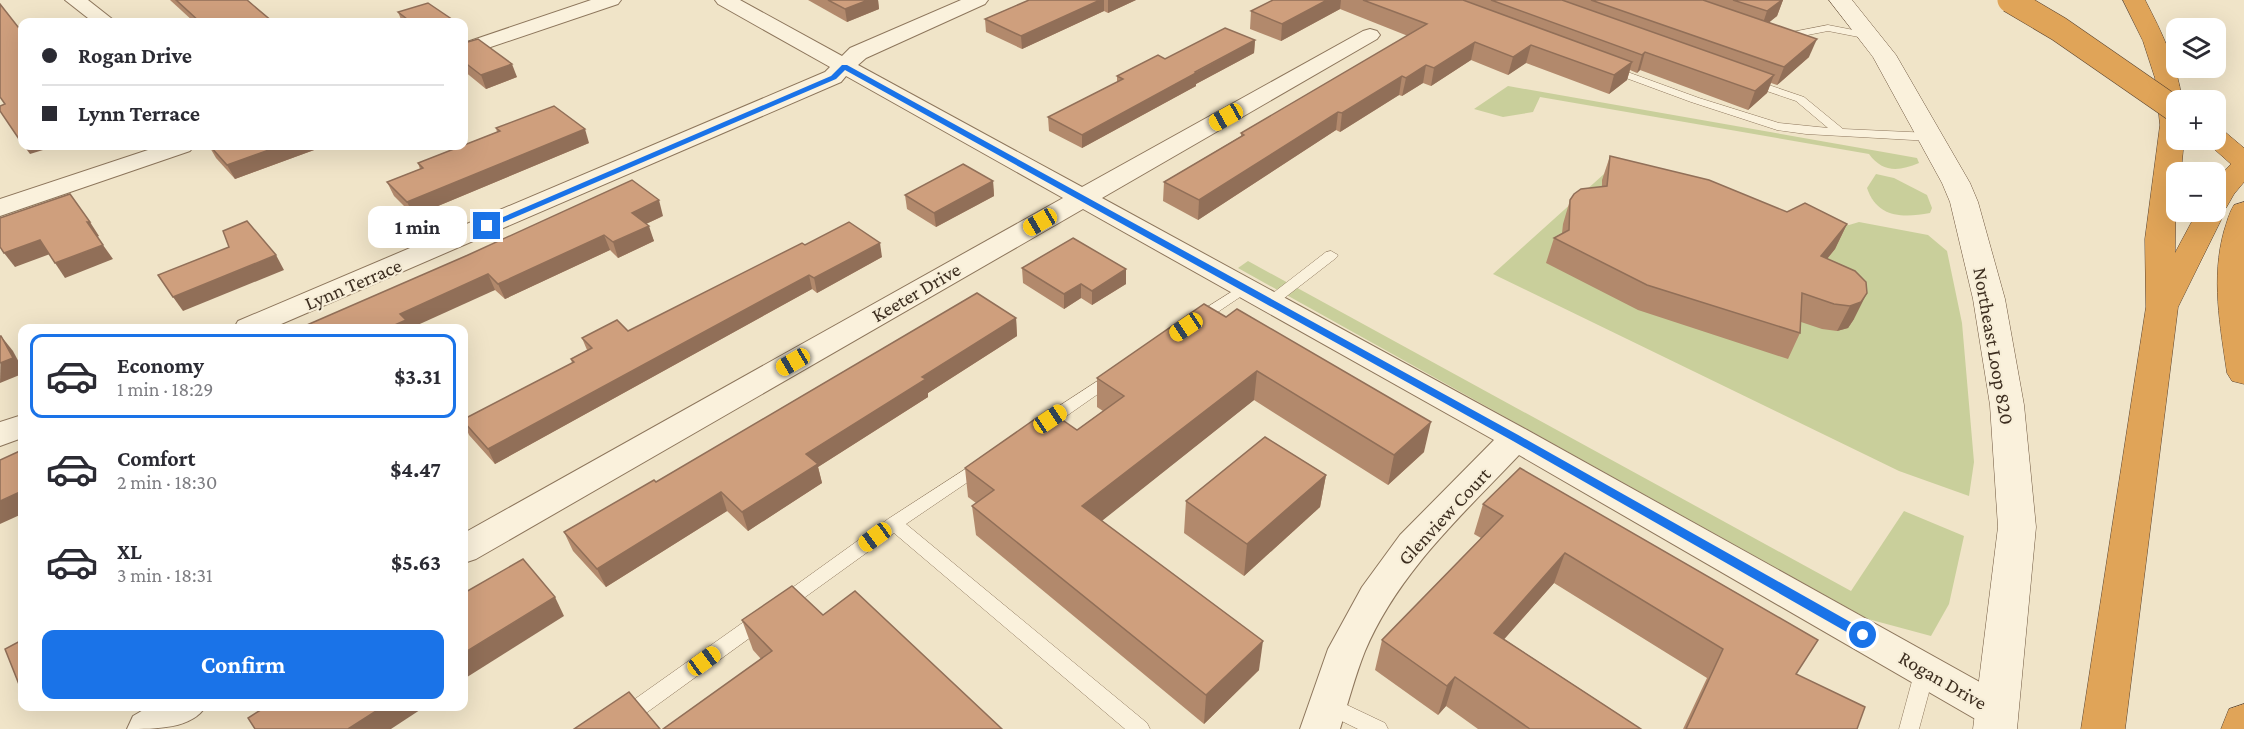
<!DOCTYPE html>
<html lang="en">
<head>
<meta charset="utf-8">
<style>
	:root { --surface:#fff; --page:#f7f7f7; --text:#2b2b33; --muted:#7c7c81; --line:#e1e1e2; --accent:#1a73e8 }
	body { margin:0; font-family:"Crimson Pro",serif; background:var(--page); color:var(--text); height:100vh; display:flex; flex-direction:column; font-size:22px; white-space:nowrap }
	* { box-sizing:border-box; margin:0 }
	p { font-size:20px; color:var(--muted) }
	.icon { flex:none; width:33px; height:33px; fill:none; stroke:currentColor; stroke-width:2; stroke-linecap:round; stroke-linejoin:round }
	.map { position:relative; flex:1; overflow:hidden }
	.details { position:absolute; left:18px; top:324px; width:450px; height:387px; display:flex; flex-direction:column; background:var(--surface); border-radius:12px; box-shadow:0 6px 24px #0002 }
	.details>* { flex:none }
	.banner { position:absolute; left:18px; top:18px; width:450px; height:132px; border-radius:12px; box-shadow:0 6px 24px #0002; display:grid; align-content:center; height:132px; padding:0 24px; background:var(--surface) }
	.tools { position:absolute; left:2166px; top:18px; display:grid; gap:12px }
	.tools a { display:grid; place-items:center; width:60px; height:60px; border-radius:12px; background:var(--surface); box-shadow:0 6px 24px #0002; font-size:30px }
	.end { position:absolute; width:27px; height:27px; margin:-14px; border:8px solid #1a73e8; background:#fff; box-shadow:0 0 0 3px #fff }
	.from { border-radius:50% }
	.bubble { position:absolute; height:42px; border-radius:12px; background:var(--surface); box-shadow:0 6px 24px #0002; font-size:20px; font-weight:700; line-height:42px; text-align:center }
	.car { position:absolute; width:18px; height:36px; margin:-18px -9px; border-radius:8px; box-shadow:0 0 4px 2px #0007; background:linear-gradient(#f5c518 24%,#345 0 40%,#f5c518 0 76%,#345 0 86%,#f5c518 0) }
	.banner b { display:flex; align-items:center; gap:21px; height:57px; font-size:22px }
	.banner b+b { border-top:2px solid var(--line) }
	.banner i { width:15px; height:15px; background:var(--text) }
	ul { padding:10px 0 0; list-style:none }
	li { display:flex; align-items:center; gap:18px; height:84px; margin:0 12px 9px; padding:0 12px; border:3px solid transparent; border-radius:12px }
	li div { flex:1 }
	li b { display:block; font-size:22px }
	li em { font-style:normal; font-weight:700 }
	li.selected { border-color:var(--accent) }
	li>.icon { width:54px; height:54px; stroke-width:1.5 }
	.action { display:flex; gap:12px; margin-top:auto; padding:12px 24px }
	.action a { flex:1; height:69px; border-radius:12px; background:var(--accent); color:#fff; font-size:24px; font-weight:700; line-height:69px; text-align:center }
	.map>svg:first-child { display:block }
	.green { fill:#c9cf9b }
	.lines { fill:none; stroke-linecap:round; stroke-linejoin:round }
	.lane-casing { stroke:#8d765c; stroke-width:1 }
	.street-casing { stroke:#8d765c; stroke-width:2 }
	.secondary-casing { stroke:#6f573f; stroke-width:1 }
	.highway-casing { stroke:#5b4430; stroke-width:1 }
	.lane { fill:#faf1dc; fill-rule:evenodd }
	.street { fill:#faf1dc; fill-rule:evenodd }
	.secondary { fill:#faf1dc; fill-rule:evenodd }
	.highway { fill:#e0a458; fill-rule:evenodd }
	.highway-bridge-casing { stroke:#5b4430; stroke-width:26; stroke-linecap:butt }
	.highway-bridge { stroke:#e0a458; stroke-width:25 }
	.wall { fill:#b2896c }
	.shaded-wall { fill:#916f58 }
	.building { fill:#cf9f7d; stroke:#916f58; stroke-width:1.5 }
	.route { fill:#1a73e8 }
	.labels { text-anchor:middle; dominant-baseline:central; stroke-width:4.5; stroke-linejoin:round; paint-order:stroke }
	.street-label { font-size:20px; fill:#3d2e20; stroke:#f7eed8 }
</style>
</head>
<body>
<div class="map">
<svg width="2244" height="729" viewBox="0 0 2244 729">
	<rect width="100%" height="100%" fill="#f0e4c8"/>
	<g class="green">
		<path d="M1508,86L1889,153L1917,158L1919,163C1898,172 1882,172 1869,154L1540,97L1533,112L1503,117L1474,109Z"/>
		<path d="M1604,174L1625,176L1849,225L1859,222L1928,235L1947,251L1962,323L1974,462L1969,496L1899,471L1493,274Z"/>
		<path d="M1876,174L1894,178L1927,195L1932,208L1930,213C1903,218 1877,218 1867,188Z"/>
		<path d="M1248,261L1851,591L1904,511L1964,536L1949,604L1931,636L1868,619L1238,268Z"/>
	</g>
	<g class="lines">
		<defs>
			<g id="lane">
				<path d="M1828,25L1869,33L1874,36L1869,39L1828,31L1782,40L1777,37L1782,34Z"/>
				<path d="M1611,66L1699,98L1779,123L1828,128L1796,101L1746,84V80H1754L1804,97L1843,129L1931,133L1937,137L1931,141L1806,134L1777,130L1691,102L1607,71L1606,69Z"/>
				<path d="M1331,251L1338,255L1336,258L1274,306H1264L1262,303L1264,300L1326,252Z"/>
				<path d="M1244,284L1249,285L1251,288L1249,291L1203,322H1193L1191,319L1193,316Z"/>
				<path d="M1113,371L1118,372L1121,376L1118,380L1045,431H1033L1031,427L1033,423Z"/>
				<path d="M981,459L987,461L989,465L987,469L906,524L1147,723L1150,729H1125L894,533L790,608L784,610L778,608L775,603L778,598L888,519Z"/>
				<path d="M762,611L769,614L771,619L769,624L624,729H598L601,723L755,614Z"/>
				<path d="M1925,662L1932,664L1935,670L1919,729H1899L1915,670L1918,664Z"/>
				<path d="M1328,696L1385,723L1388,729H1358L1321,711L1318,705L1321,699Z"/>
			</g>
			<g id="street">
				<path d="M65,0H88L116,22H93Z"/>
				<path d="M591,0H621L618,4L464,56V43Z"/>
				<path d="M715,0H740L842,56L850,48L961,0H988L985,4L866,58L858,65L1082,187L1363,31L1370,29L1377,31L1380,35L1377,39L1102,198L1527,430L2012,700L2018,712L2012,724L1999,729L1984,724L1519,455C1462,515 1398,573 1365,651C1355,676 1348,703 1340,729H1300L1328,649L1362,587L1400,535L1494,440L1083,209L476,559L464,563V533L1063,198L846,76L841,82L272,328H234L238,321L825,72L830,67L718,4Z"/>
				<path d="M160,146H194L190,151L0,216V199Z"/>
				<path d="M22,415V438L0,446V422Z"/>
				<path d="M150,706H206C192,729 156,729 127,729L133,716Z"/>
			</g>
			<path id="secondary" d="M1829,0H1852L1896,55L1970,183L1978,202L2005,299L2024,405L2036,527L2017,729H1973L1998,527L1990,405L1973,299L1950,202L1942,183L1873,57Z"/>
			<g id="highway">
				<path d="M2123,0H2145C2162,33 2177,63 2182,100H2176V140H2184L2181,172H2176L2175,253L2197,212H2216V180L2231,164L2204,140H2216V130L2225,132L2244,148V182L2234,194L2226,208L2223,209L2225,212L2178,307L2125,729H2081L2146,307L2145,239L2160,125L2155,78L2143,41Z"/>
				<path d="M2244,202V384L2232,381L2227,373C2220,325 2211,278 2224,231C2227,222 2229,213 2234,205Z"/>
				<path d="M2244,704V729H2221L2229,709Z"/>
			</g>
		</defs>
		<use href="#lane" class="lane-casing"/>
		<use href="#street" class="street-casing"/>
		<use href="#secondary" class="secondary-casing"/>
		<use href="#highway" class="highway-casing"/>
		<use href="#lane" class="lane"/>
		<use href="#street" class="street"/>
		<use href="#secondary" class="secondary"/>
		<use href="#highway" class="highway"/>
		<defs>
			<path id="highway-bridge" d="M2010,0L2059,29L2176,110"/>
		</defs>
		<use href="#highway-bridge" class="highway-bridge-casing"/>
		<use href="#highway-bridge" class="highway-bridge"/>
	</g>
	<g class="wall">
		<path d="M170,0H247L273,22H194Z"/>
		<path d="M808,0H878L879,9L847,22Z"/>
		<path d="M1029,0H1136L1108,13L1104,11L1022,49L986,32L985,19Z"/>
		<path d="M1273,0H1783L1777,16L1769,22L1809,57L1777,85L1771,83L1767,93L1748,110L1640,70L1637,73L1630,70L1627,80L1609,94L1526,63L1508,75L1471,60L1431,86L1423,83L1402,96L1399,95L1340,132L1336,130L1198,220L1163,201L1164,182L1241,136V133L1408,36L1340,9L1281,41L1250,29L1251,11Z"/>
		<path d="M398,12L456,22H402Z"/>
		<path d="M1255,40L1254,53L1196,84V86L1082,148L1049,131L1048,117L1117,82V76L1165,59Z"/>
		<path d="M464,43L517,77L486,89L464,71Z"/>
		<path d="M496,128L589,143L414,216L394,196L387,182L420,169L418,163L497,132Z"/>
		<path d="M209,146H325L235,179L216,158Z"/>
		<path d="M1610,156L1787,212L1847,224L1835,249L1827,259L1855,271L1854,319L1848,328L1837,331L1822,329L1801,322L1800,333L1788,359L1638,310L1546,263L1554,238L1562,233L1563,224L1570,200L1602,187V180Z"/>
		<path d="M993,181L994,196L936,227L907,209L905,195Z"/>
		<path d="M663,216L646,224L654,241L618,258L610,250L505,299L495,290L300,328Z"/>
		<path d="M805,245L882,257L817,293L812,289L495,464L469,435L464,423V419L572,363L571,359L587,350L582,338L628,331Z"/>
		<path d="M1022,268L1126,284L1092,305L1081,298L1064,309L1023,283Z"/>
		<path d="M1204,304L1424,452L1388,485L1254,400L1101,521L1259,670L1204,724L976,535L972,506L976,503L968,497L965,468L1077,430L1103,411L1097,407V378Z"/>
		<path d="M1016,318L1017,336L928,393V397L818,467L822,483L748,531L727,511L606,587L573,551L564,532L656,482Z"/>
		<path d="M1326,475L1320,507L1244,576L1184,533L1186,501Z"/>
		<path d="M1483,504L1796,674L1857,729H1683L1707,678L1554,583L1504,639L1641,729H1478L1446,706L1438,715L1375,670L1382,640L1481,538L1474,534Z"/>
		<path d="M823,615L761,659L753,650L742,620Z"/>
	</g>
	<g class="shaded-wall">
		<path d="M868,0H878L879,9L847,22L845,9Z"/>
		<path d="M1100,0H1104V11L1022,49L1021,36Z"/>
		<path d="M1108,0H1136L1108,13Z"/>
		<path d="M1327,0H1341L1340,9L1281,41L1282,24Z"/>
		<path d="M1782,0H1783L1777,16L1761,29L1767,11Z"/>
		<path d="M464,32L467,40L464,42Z"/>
		<path d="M1817,39L1809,57L1777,85L1784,67Z"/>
		<path d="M1255,40L1254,53L1196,84V86L1082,148V135Z"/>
		<path d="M1475,42L1471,60L1431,86L1434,68Z"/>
		<path d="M1531,45L1526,63L1508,75L1513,57Z"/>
		<path d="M1645,52L1640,70L1637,73L1642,55Z"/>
		<path d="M1632,62L1627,80L1609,94L1614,75Z"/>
		<path d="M512,64L517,77L486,89L481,75Z"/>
		<path d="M1426,65L1423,83L1402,96L1406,78Z"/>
		<path d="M1774,75L1767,93L1748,110L1755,91Z"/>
		<path d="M1402,76L1399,95L1340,132L1342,113Z"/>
		<path d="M1338,112L1336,130L1198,220L1199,200Z"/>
		<path d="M585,129L589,143L414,216L407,202Z"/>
		<path d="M24,146H56L30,154Z"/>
		<path d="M280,146H325L235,179L227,165Z"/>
		<path d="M993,181L994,196L936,227L934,213Z"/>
		<path d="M659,200L663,216L637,228L632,213Z"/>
		<path d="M87,222H90L99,236L97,237Z"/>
		<path d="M1847,224L1835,249L1809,281L1821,256Z"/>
		<path d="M649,226L654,241L618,258L613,242Z"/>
		<path d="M604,235L610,250L505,299L498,284Z"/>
		<path d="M40,240L50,254L15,267L4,253Z"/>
		<path d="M880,243L882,257L817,293L814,278Z"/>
		<path d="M103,245L113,259L65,278L55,263Z"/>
		<path d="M276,255L284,270L183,311L173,297Z"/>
		<path d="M1126,269V284L1092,305V291Z"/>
		<path d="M488,274L495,290L411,328H388L400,314Z"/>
		<path d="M809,275L812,289L495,464L488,449Z"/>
		<path d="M1081,284V298L1064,309V294Z"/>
		<path d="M1867,293L1854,319L1848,328L1837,331L1850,306Z"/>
		<path d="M1016,318L1017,336L928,393V397L818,467L822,483L748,531L742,512L806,454L922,377Z"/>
		<path d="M1,336L13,351L22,368V374L0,383Z"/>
		<path d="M1257,371L1254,400L1083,536L1082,506Z"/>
		<path d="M1431,422L1424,452L1388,485L1394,455Z"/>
		<path d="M1326,475L1320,507L1244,576L1247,544Z"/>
		<path d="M22,491V514L0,524V501Z"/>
		<path d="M721,492L727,511L606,587L597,569Z"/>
		<path d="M1565,553L1554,583L1484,662L1494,633Z"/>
		<path d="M555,597L564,616L464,679V653Z"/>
		<path d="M1263,641L1259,670L1204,724L1206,695Z"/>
		<path d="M1455,677L1446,706L1438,715L1447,686Z"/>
		<path d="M36,706H45L40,710Z"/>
		<path d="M384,706H426L391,729H348Z"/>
	</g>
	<g class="building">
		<path d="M176,0H247L273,22H200Z"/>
		<path d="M828,0H868L845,9Z"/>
		<path d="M1029,0H1100L1021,36L985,19Z"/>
		<path d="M1273,0H1327L1282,24L1251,11Z"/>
		<path d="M1363,0H1463L1632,62L1614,75L1531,45L1513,57L1475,42L1434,68L1426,65L1406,78L1402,76L1342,113L1338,112L1199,200L1164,182L1244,135L1241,133L1427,24Z"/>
		<path d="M1491,0H1562L1774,75L1755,91L1645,52L1642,55Z"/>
		<path d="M1591,0H1703L1817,39L1784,67Z"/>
		<path d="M1733,0H1782L1767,11Z"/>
		<path d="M428,3L456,22H411L398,12Z"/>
		<path d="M0,4L22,32V138L19,139L0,111V106L5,104L0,97Z"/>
		<path d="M347,20L348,22H339Z"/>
		<path d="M1225,28L1255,40L1195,72L1196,73L1082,135L1048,117L1123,79L1117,76L1158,55L1165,59Z"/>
		<path d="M478,39L512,64L481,75L464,62V43Z"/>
		<path d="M554,106L585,129L407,202L387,182L423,168L418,163L500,131L496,128Z"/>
		<path d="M210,146H280L227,165Z"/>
		<path d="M1610,156L1709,180L1787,212L1805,203L1847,224L1821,256L1855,271L1866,282L1867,293L1861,302L1850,306L1834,304L1802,293L1800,333L1647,285L1554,238L1569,230L1570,200L1574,194L1581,189L1607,186Z"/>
		<path d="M963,164L993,181L934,213L905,195Z"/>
		<path d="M632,180L659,200L632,213L649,226L613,242L604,235L498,284L488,274L400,314L406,320L388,328H300L468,255Z"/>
		<path d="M70,194L90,222H87L103,245L55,263L40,240L4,253L0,247V218Z"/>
		<path d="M247,221L276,255L173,297L158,275L229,247L223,231Z"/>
		<path d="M849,222L880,243L814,278L809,275L488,449L464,422V419L574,362L571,359L592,348L582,338L617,320L628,331L802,243L805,245Z"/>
		<path d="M1073,238L1126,269L1092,291L1081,284L1064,294L1022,268Z"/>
		<path d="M977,293L1016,318L922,377L926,379L806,454L818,464L742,512L721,492L597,569L564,532L654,480L656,482Z"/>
		<path d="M1204,304L1226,317L1237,309L1431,422L1394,455L1257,371L1082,506L1263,641L1206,695L972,506L994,490L965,468L1048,410L1077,430L1124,396L1097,378Z"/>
		<path d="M0,336H1L13,358L0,363Z"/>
		<path d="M1265,437L1326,475L1247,544L1186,501Z"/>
		<path d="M22,450V491L0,501V460Z"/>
		<path d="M1520,468L1818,640L1796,674L1865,707L1857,729H1686L1723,649L1565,553L1494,633L1641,729H1530L1455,677L1447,686L1382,640L1503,516L1483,504Z"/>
		<path d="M523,559L555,597L464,653V593Z"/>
		<path d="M792,586L823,615L855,591L1002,729H663L772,651L742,620Z"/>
		<path d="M22,640V692L5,649Z"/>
		<path d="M629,692L660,729H574Z"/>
		<path d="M267,706H384L348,729H255L248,718Z"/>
	</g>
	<path class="route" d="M842,65H847L1520,436L1868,632V639H1859L1513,441L845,70L836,79L490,228L482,226L831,76Z"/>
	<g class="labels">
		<g class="street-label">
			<text transform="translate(353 284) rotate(-23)">Lynn Terrace</text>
			<text transform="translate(916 292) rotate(-30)">Keeter Drive</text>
			<text transform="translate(1994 346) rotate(80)">Northeast Loop 820</text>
			<text transform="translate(1444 516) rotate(-47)">Glenview Court</text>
			<text transform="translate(1943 680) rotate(30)">Rogan Drive</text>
		</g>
	</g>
</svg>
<div class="tools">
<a><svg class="icon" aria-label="layers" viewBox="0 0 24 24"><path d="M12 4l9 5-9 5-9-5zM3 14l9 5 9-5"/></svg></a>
<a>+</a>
<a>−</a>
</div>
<i class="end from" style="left:1863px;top:635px"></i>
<i class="end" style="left:487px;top:226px"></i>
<div class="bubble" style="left:368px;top:206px;width:99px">1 min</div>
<i class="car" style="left:1226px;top:117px;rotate:241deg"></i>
<i class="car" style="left:1040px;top:222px;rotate:240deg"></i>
<i class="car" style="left:1186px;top:327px;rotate:236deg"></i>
<i class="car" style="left:793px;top:362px;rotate:240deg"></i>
<i class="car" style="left:1050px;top:419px;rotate:56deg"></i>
<i class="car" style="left:875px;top:537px;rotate:234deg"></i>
<i class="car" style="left:704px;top:661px;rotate:54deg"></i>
<div class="banner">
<b><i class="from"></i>Rogan Drive</b>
<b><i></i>Lynn Terrace</b>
</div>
<section class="details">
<ul>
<li class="selected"><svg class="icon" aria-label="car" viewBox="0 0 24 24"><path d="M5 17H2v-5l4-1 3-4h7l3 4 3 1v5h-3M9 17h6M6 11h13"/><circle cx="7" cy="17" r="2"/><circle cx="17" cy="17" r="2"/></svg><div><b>Economy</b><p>1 min · 18:29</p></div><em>$3.31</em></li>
<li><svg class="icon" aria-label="car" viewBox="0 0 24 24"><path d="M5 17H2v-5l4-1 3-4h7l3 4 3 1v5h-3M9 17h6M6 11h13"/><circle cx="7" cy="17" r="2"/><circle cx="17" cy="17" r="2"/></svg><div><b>Comfort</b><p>2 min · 18:30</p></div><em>$4.47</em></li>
<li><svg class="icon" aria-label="car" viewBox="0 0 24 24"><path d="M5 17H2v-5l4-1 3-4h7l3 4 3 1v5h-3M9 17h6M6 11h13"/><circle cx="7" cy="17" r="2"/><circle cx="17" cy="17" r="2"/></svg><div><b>XL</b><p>3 min · 18:31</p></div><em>$5.63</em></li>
</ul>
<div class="action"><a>Confirm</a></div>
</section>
</div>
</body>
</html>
